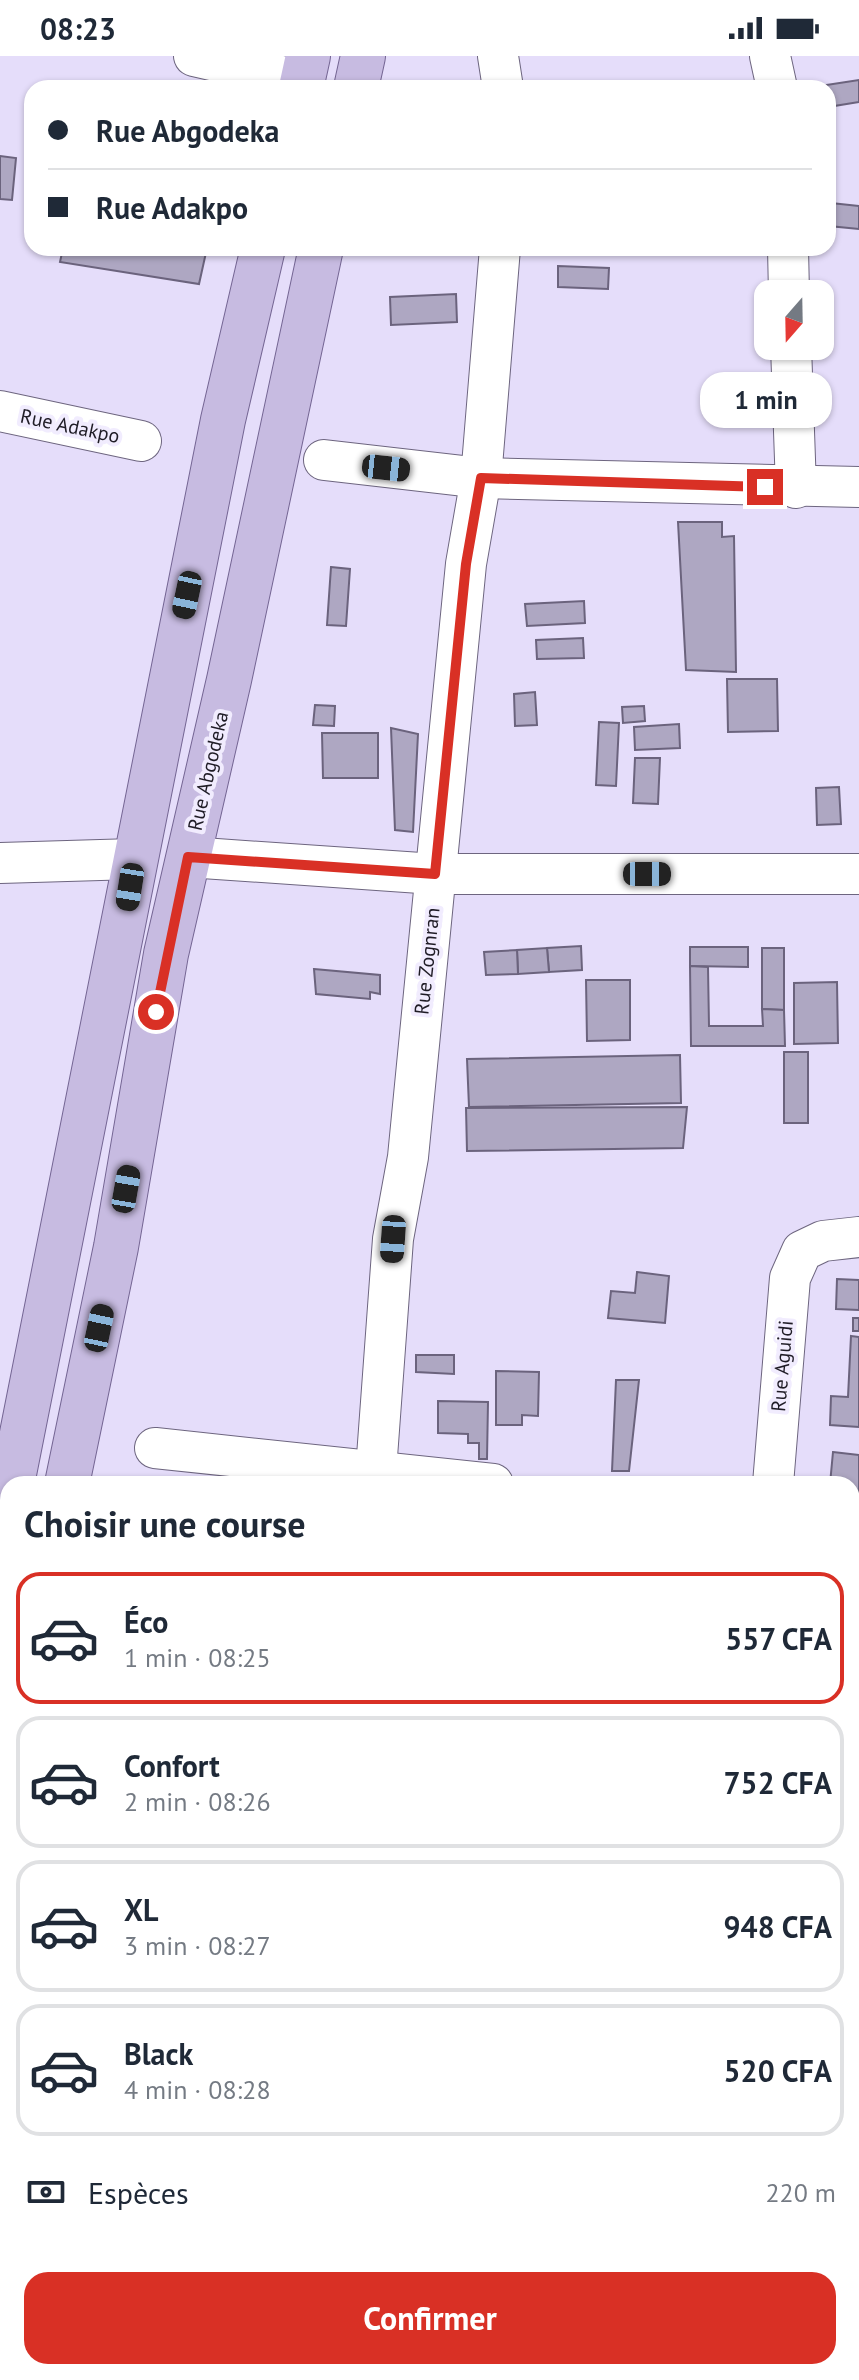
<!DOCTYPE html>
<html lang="fr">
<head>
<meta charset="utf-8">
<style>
	:root { --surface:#fff; --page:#f6f6f7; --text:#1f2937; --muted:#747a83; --line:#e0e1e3; --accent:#d93025 }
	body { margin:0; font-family:"PT Sans",sans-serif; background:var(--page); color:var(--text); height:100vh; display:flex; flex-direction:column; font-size:30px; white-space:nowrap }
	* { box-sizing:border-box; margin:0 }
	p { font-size:26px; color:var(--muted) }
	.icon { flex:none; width:44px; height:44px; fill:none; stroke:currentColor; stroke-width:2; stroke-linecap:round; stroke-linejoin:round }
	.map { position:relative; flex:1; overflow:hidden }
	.sheet { position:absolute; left:0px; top:1420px; width:860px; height:904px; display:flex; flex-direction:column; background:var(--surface); border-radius:24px 24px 0 0; box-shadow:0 2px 6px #0004 }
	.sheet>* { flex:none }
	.banner { position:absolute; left:24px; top:24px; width:812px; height:176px; border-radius:24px; box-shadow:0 2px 6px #0004; display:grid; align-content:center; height:176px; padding:0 24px; background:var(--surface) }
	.needle { width:52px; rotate:200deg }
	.fabs { position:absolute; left:754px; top:224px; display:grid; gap:16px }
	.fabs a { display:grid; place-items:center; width:80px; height:80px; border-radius:16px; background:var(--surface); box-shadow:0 2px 6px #0004; font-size:40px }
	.end { position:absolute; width:36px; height:36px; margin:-18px; border:10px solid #d93025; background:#fff; box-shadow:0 0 0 4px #fff }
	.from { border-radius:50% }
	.bubble { position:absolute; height:56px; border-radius:24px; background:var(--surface); box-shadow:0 2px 6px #0004; font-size:26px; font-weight:700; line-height:56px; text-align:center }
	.car { position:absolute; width:24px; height:48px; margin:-24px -12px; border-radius:10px; box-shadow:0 0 6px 2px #0007; background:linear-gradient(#222 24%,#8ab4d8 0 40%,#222 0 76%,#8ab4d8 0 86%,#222 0) }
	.banner b { display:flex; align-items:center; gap:28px; height:76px; font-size:30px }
	.banner b+b { border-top:2px solid var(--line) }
	.banner i { width:20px; height:20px; background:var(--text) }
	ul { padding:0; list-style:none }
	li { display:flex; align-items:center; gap:24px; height:132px; margin:0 16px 12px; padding:0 8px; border:4px solid var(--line); border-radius:24px }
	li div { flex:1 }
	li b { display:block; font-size:30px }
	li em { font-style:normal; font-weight:700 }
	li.on { border-color:var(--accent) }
	li>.icon { width:72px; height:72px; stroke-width:1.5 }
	h2 { padding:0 24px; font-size:36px; line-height:96px }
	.pay { display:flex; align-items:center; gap:20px; height:88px; padding:0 24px; font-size:30px }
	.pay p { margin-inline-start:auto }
	.primary-button { display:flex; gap:16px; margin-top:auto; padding:16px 24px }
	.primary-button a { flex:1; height:92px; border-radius:24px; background:var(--accent); color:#fff; font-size:32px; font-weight:700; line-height:92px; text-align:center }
	.status { display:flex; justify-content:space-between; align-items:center; height:56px; padding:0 40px; background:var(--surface); direction:ltr }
	.status svg { height:22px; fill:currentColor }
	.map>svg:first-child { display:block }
	.building { fill:#aea7c2; stroke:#6b637d; stroke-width:2 }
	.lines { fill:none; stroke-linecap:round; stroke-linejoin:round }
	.street-casing { stroke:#6d657f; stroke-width:42 }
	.primary-casing { stroke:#746593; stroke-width:46 }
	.street { stroke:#fff; stroke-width:40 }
	.primary { stroke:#c7bbe1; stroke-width:44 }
	.route { stroke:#d93025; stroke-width:10 }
	.labels { text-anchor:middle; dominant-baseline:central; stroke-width:8; stroke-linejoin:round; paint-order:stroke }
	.street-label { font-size:20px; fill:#1f1c26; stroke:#f1ecfe }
</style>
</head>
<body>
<div class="status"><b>08:23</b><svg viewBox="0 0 49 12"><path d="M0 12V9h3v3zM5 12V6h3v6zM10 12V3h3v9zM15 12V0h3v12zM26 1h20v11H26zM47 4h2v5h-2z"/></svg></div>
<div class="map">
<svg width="859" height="2324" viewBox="0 0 859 2324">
	<rect width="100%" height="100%" fill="#e5ddfa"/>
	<g class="building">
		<path d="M859,24V46L828,51V32L820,30Z"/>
		<path d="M0,100L16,102L12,144L0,143Z"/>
		<path d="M831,147L859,150V173L829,170Z"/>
		<path d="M63,192H207L199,228L60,206Z"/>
		<path d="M558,210L609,212L608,233L558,231Z"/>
		<path d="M456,238L457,266L391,269L390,241Z"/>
		<path d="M678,466H722V481L734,480L736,616L686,614Z"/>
		<path d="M331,511L350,513L346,570L327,569Z"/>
		<path d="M584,545L585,567L527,570L525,548Z"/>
		<path d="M583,582L584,602L537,603L536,584Z"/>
		<path d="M727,623H777L778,675L728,676Z"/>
		<path d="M535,636L537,669L515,670L514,638Z"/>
		<path d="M315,649L335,650L334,670L313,669Z"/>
		<path d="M644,650L645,665L623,667L622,651Z"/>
		<path d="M599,666L619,667L616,730L596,729Z"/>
		<path d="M679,668L680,692L635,694L634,671Z"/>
		<path d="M391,672L418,678L413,776L395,774Z"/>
		<path d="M322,677H378V722H323Z"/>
		<path d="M635,702H660L658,748L633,747Z"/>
		<path d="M839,731L841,768L817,769L816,732Z"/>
		<path d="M581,890L582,914L549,916L547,892Z"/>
		<path d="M690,891H748V911L690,910Z"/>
		<path d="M547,892L549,916L518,918L517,894Z"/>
		<path d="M762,892H784V954L762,953Z"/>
		<path d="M517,894L518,918L486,919L484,896Z"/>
		<path d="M690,910L708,911L709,970H763L762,953L784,954L785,990H691Z"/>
		<path d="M314,913L380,919V938L370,936V943L316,938Z"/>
		<path d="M586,924H630V984L587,985Z"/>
		<path d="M837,926L838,987L794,988V927Z"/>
		<rect x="784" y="996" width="24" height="71"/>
		<path d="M680,999L681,1047L469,1051L467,1003Z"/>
		<path d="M687,1051L683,1092L467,1095L466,1052Z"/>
		<path d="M637,1216L669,1220L665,1267L608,1262L611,1235L635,1237Z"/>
		<path d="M837,1223L859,1224V1254L836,1253Z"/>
		<rect x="853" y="1262" width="6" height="13"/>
		<path d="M851,1280L859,1281V1371L830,1369L831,1340L848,1341Z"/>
		<path d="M416,1299H454V1318L416,1316Z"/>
		<path d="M496,1315L539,1316L538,1360L522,1359V1369H496Z"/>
		<path d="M616,1324H639L629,1415H612Z"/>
		<path d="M438,1345L488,1346L487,1403H479V1387H468V1378L438,1377Z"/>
		<path d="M833,1396L859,1399V1450L852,1449V1428H830Z"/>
		<rect x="852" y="2161" width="7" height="48"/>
		<rect x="852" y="2260" width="7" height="13"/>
		<path d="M206,2316H227V2319L207,2322Z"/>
		<path d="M621,2316H641L643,2324H622Z"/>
		<path d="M733,2317L734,2324H697Z"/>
	</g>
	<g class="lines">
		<defs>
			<g id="street">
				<path d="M194,0L303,25"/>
				<path d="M498,0L503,32"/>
				<path d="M770,0L777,32"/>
				<path d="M788,192L789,238"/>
				<path d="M791,290L796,432"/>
				<path d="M0,355L141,385"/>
				<path d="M324,404L481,422L859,431"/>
				<path d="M188,801L435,818H859"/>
				<path d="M0,807L134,803"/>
				<path d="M155,1392L493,1428"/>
				<path d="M375,1428L393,1183L408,1101L466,508L481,422L500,192"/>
				<path d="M773,1428L790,1222L802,1195L823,1185L859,1181"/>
				<path d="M418,2316L419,2324"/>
				<path d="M819,2316V2324"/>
				<path d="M22,2324V2316"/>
			</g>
			<g id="primary">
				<path d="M301,32L308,0"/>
				<path d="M356,32L363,0"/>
				<path d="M12,1428L223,364L263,192"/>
				<path d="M67,1428L116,1191L166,898L229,624L321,192"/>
				<path d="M0,1499L8,1451"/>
				<path d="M0,1859L8,1802"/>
			</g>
		</defs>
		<use href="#street" class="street-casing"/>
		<use href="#primary" class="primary-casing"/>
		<use href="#street" class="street"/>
		<use href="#primary" class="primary"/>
	</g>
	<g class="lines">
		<path class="route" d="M156,956L188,801L435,818L466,508L481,422L765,431"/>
	</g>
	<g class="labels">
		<g class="street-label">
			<text transform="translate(70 370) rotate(12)">Rue Adakpo</text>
			<text transform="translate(208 715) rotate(-77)">Rue Abgodeka</text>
			<text transform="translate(427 905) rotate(-84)">Rue Zognran</text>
			<text transform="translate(782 1310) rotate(-85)">Rue Aguidi</text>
		</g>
	</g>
</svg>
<div class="fabs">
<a><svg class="needle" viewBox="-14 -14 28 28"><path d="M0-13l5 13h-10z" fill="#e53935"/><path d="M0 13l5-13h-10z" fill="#747a83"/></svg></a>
</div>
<i class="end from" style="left:156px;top:956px"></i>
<i class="end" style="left:765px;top:431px"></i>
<div class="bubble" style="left:700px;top:316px;width:132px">1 min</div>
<i class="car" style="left:386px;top:412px;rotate:96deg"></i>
<i class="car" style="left:187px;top:539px;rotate:192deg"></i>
<i class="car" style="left:647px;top:818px;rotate:90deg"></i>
<i class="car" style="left:130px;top:831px;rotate:189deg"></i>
<i class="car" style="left:126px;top:1133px;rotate:10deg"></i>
<i class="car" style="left:393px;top:1183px;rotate:184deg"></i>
<i class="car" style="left:99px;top:1272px;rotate:12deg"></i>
<div class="banner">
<b><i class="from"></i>Rue Abgodeka</b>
<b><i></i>Rue Adakpo</b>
</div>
<section class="sheet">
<h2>Choisir une course</h2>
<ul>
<li class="on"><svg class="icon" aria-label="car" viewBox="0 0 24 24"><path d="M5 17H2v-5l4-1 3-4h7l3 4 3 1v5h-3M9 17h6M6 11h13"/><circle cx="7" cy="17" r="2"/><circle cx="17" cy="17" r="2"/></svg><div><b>Éco</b><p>1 min · 08:25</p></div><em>557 CFA</em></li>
<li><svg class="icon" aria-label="car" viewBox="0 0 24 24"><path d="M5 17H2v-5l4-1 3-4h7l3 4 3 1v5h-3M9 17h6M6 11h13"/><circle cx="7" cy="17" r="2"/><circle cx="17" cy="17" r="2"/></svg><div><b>Confort</b><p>2 min · 08:26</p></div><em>752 CFA</em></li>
<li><svg class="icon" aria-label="car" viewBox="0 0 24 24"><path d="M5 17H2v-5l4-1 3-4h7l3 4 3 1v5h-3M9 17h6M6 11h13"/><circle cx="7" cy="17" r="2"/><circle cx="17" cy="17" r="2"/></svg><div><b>XL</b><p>3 min · 08:27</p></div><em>948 CFA</em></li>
<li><svg class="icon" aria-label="car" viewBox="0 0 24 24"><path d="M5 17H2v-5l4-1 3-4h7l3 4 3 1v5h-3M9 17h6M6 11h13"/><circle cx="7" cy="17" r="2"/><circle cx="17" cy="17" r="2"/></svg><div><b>Black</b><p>4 min · 08:28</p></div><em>520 CFA</em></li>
</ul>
<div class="pay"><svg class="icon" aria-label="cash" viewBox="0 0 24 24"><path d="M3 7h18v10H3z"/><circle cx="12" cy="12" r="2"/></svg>Espèces<p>220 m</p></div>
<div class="primary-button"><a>Confirmer</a></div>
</section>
</div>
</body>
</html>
